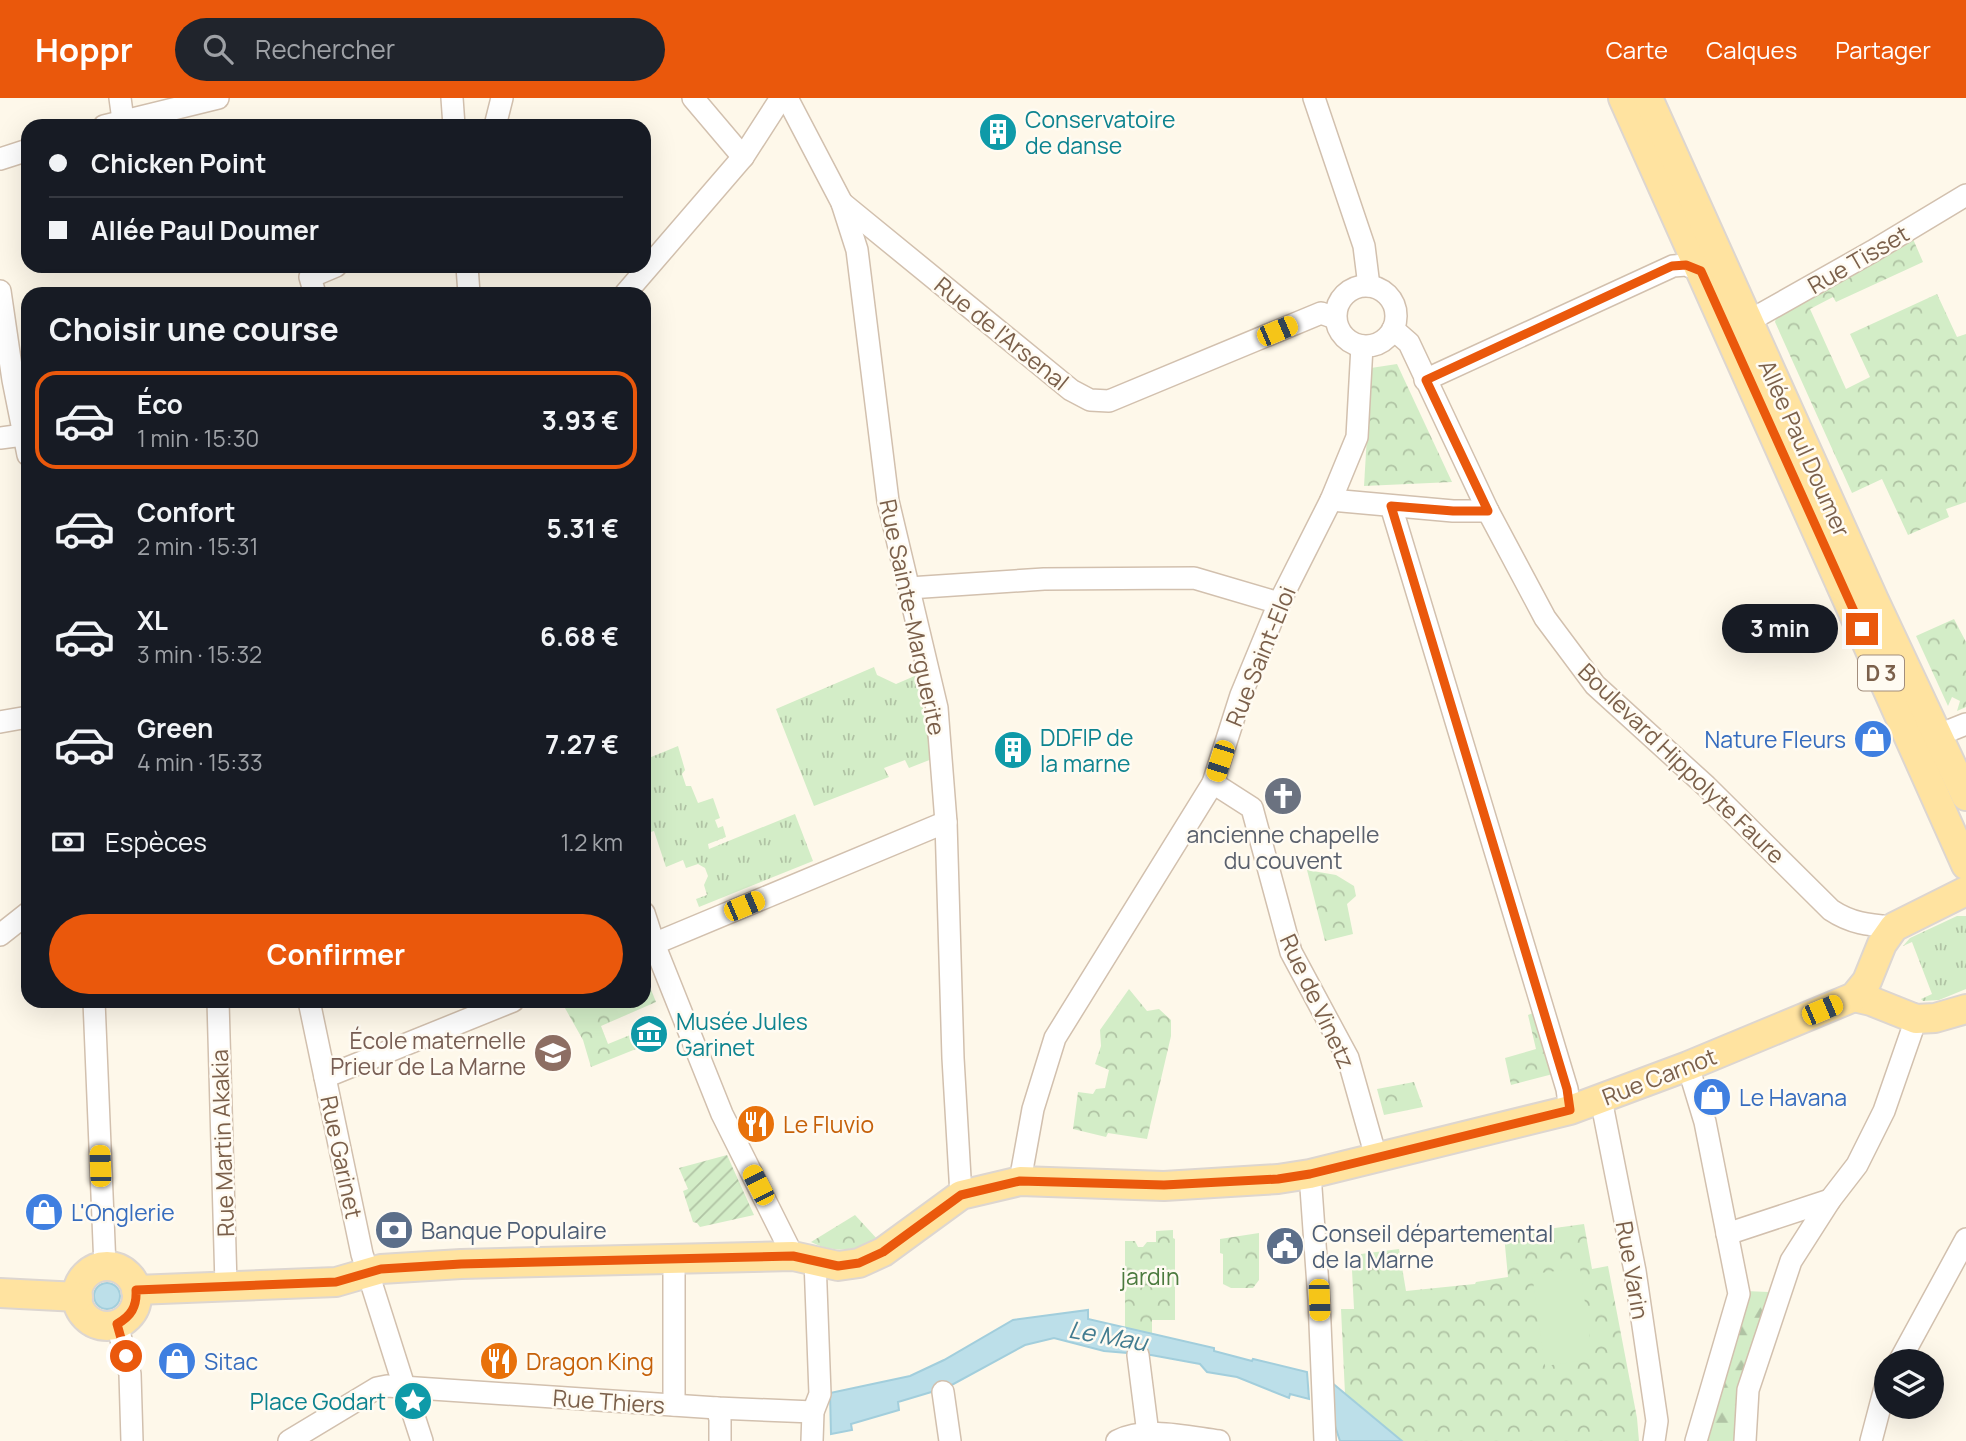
<!DOCTYPE html>
<html lang="fr">
<head>
<meta charset="utf-8">
<style>
	:root { --surface:#171b24; --page:#20242c; --text:#f1f3f6; --muted:#9ea1a6; --line:#363941; --accent:#ea580c }
	body { margin:0; font-family:Manrope,sans-serif; background:var(--page); color:var(--text); height:100vh; display:flex; flex-direction:column; font-size:26px; white-space:nowrap }
	* { box-sizing:border-box; margin:0 }
	p { font-size:23px; color:var(--muted) }
	.icon { flex:none; width:38px; height:38px; fill:none; stroke:currentColor; stroke-width:2; stroke-linecap:round; stroke-linejoin:round }
	.map { position:relative; flex:1; overflow:hidden }
	.details { position:absolute; left:21px; top:189px; width:630px; height:721px; display:flex; flex-direction:column; background:var(--surface); border-radius:21px; box-shadow:0 7px 28px #0002 }
	.details>* { flex:none }
	.banner { position:absolute; left:21px; top:21px; width:630px; height:154px; border-radius:21px; box-shadow:0 7px 28px #0002; display:grid; align-content:center; height:154px; padding:0 28px; background:var(--surface) }
	.controls { position:absolute; left:1874px; top:1251px; display:grid; gap:14px }
	.controls a { display:grid; place-items:center; width:70px; height:70px; border-radius:50%; background:var(--surface); box-shadow:0 7px 28px #0002; font-size:35px }
	.end { position:absolute; width:32px; height:32px; margin:-16px; border:9px solid #ea580c; background:#fff; box-shadow:0 0 0 4px #fff }
	.from { border-radius:50% }
	.bubble { position:absolute; height:49px; border-radius:24px; background:var(--surface); box-shadow:0 7px 28px #0002; font-size:23px; font-weight:700; line-height:49px; text-align:center }
	.car { position:absolute; width:21px; height:42px; margin:-21px -10px; border-radius:9px; box-shadow:0 0 5px 2px #0007; background:linear-gradient(#f5c518 24%,#345 0 40%,#f5c518 0 76%,#345 0 86%,#f5c518 0) }
	.banner b { display:flex; align-items:center; gap:24px; height:66px; font-size:26px }
	.banner b+b { border-top:2px solid var(--line) }
	.banner i { width:18px; height:18px; background:var(--text) }
	ul { padding:0; list-style:none }
	li { display:flex; align-items:center; gap:21px; height:98px; margin:0 14px 10px; padding:0 14px; border:4px solid transparent; border-radius:21px }
	li div { flex:1 }
	li b { display:block; font-size:26px }
	li em { font-style:normal; font-weight:700 }
	li.active { border-color:var(--accent) }
	li>.icon { width:63px; height:63px; stroke-width:1.5 }
	h2 { padding:0 28px; font-size:32px; line-height:84px }
	.pay { display:flex; align-items:center; gap:18px; height:77px; padding:0 28px; font-size:26px }
	.pay p { margin-inline-start:auto }
	.action { display:flex; gap:14px; margin-top:auto; padding:14px 28px }
	.action a { flex:1; height:80px; border-radius:42px; background:var(--accent); color:#fff; font-size:28px; font-weight:700; line-height:80px; text-align:center }
	header { display:flex; align-items:center; gap:42px; box-sizing:border-box; height:98px; padding:0 35px; background:var(--accent); color:#fff }
	header strong { font-size:33px }
	nav { display:flex; gap:38px; margin-inline-start:auto; font-size:24px }
	.search { width:490px; height:63px; background:var(--page); display:flex; align-items:center; gap:18px; box-sizing:border-box; padding:0 24px; border-radius:38px; color:var(--muted); font-size:26px }
	.map>svg:first-child { display:block }
	.grass { fill:url(#grass-tufts) }
	.forest { fill:url(#forest-firs) }
	.park { fill:url(#park-crowns) }
	.garden { fill:url(#garden-furrows) }
	.pitch { fill:#d3edc7 }
	.water { fill:#bcdfe9; stroke:#a2cedc; stroke-width:2 }
	.lines { fill:none; stroke-linecap:round; stroke-linejoin:round }
	.minor-casing { stroke:#d2c0ae; stroke-width:24 }
	.major-casing { stroke:#ddd6d0; stroke-width:32 }
	.minor { stroke:#fff; stroke-width:21 }
	.major { stroke:#ffe3a0; stroke-width:28 }
	.route { stroke:#ea580c; stroke-width:9 }
	.labels { text-anchor:middle; dominant-baseline:central; stroke-width:5; stroke-linejoin:round; paint-order:stroke }
	.shield { fill:#fffbf2; stroke:#a38e7d; stroke-width:2 }
	.shield-label { font-size:21px; font-weight:bold; fill:#7b604b }
	.culture-label { font-size:23px; fill:#0d838f; stroke:#fffbf2; text-anchor:start }
	.street-label { font-size:23px; fill:#7b604b; stroke:#fffbf2 }
	.shop-label { font-size:23px; fill:#366cbe; stroke:#fffbf2; text-anchor:start }
	.worship-label { font-size:23px; fill:#5b616d; stroke:#fffbf2 }
	.education-label { font-size:23px; fill:#785e54; stroke:#fffbf2; text-anchor:end }
	.food-label { font-size:23px; fill:#c56008; stroke:#fffbf2; text-anchor:start }
	.service-label { font-size:23px; fill:#4e5e75; stroke:#fffbf2; text-anchor:start }
	.park-label { font-size:23px; fill:#4c7b3f; stroke:#fffbf2 }
	.water-label { font-size:24px; font-style:italic; fill:#427c90; stroke:#fffbf2 }
</style>
</head>
<body>
<header>
<strong>Hoppr</strong>
<div class="search"><svg class="icon" aria-label="search" viewBox="0 0 24 24"><circle cx="10" cy="10" r="6"/><path d="M15 15l6 6"/></svg>Rechercher</div>
<nav><a>Carte</a><a>Calques</a><a>Partager</a></nav>
</header>
<div class="map">
<svg width="1966" height="1343" viewBox="0 0 1966 1343">
	<defs>
		<pattern id="grass-tufts" width="24" height="20" patternUnits="userSpaceOnUse" patternTransform="scale(1.75)"><rect width="24" height="20" fill="#d3edc7"/><path d="M3 7l-1-3M5 7V3M7 7l1-3M15 17l-1-3M17 17v-4M19 17l1-3" fill="none" stroke="#b0c3a4"/></pattern>
		<pattern id="forest-firs" width="22" height="20" patternUnits="userSpaceOnUse" patternTransform="scale(1.75)"><rect width="22" height="20" fill="#d3edc7"/><path d="M5 1l3.5 6h-7zM16 11l3.5 6h-7z" fill="#b0c3a4"/></pattern>
		<pattern id="park-crowns" width="20" height="18" patternUnits="userSpaceOnUse" patternTransform="scale(1.75)"><rect width="20" height="18" fill="#d3edc7"/><path d="M2 6a3 3 0 1 1 6 0M12 15a3 3 0 1 1 6 0" fill="none" stroke="#b0c3a4"/></pattern>
		<pattern id="garden-furrows" width="10" height="10" patternUnits="userSpaceOnUse" patternTransform="scale(1.75)"><rect width="10" height="10" fill="#d3edc7"/><path d="M-1 1l2-2M0 10L10 0M9 11l2-2" fill="none" stroke="#b0c3a4"/></pattern>
	</defs>
	<rect width="100%" height="100%" fill="#fef8ea"/>
	<g class="grass">
		<path d="M874,569L877,577L896,586L917,577L932,661L909,670L905,662L884,670L889,679L814,708L776,611Z"/>
		<path d="M678,648L685,672L682,676L686,688H691L698,705L713,700L720,720L715,722L718,730L723,728L726,739L708,746L709,751L795,716L813,763L699,809L696,801L707,797L704,787L708,778L705,770L698,766L686,770L683,762L666,769L654,733L644,736V662Z"/>
		<path d="M1957,818H1966V891L1939,902L1923,903L1921,901L1932,896L1912,844L1903,848L1910,840Z"/>
	</g>
	<path class="forest" d="M1745,1193L1769,1194L1754,1243L1736,1343H1702Z"/>
	<g class="park">
		<path d="M1913,141L1923,164L1836,204L1833,199L1810,211L1846,291L1870,279L1850,236L1937,196L1957,239L1966,236V404L1946,411L1949,419L1908,437L1882,381L1852,395L1775,224L1777,216Z"/>
		<path d="M1397,266L1452,384L1364,388L1371,270Z"/>
		<path d="M1954,521L1966,544V609L1957,613L1960,603L1952,599L1948,608L1916,538Z"/>
		<path d="M1307,772L1336,777L1354,788L1356,798L1347,806L1353,836L1325,843Z"/>
		<path d="M644,874L656,904L601,928L608,946L635,935L641,949L591,969L583,942L561,903H644Z"/>
		<path d="M1129,891L1147,913L1159,911L1171,922V938L1147,1041L1108,1035L1106,1039L1073,1031L1078,994L1093,996L1096,991L1105,990L1109,972L1095,966L1101,948L1100,932Z"/>
		<path d="M1538,913L1553,976L1511,987L1505,960L1536,951L1528,917Z"/>
		<path d="M1414,984L1423,1009L1384,1017L1377,991Z"/>
		<path d="M855,1117L879,1143C855,1152 835,1156 811,1144Z"/>
		<path d="M1584,1126L1592,1171L1608,1168L1637,1320L1639,1343H1402L1345,1296L1341,1211H1354L1352,1172L1362,1171L1361,1156L1399,1151L1406,1193L1475,1186L1476,1184L1508,1179L1504,1137Z"/>
		<path d="M1173,1132V1140L1175,1141V1222H1152V1236L1125,1230V1143H1135L1138,1149H1143L1147,1144H1156V1133Z"/>
		<path d="M1259,1135V1182L1253,1190H1231L1223,1186V1156L1220,1155V1141Z"/>
	</g>
	<path class="garden" d="M727,1057L754,1117L700,1129L697,1125L693,1124L683,1093L688,1091L679,1070Z"/>
	<path class="pitch" d="M1580,1170L1593,1261L1545,1268L1532,1176Z"/>
	<g class="water">
		<circle cx="107" cy="1198" r="13"/>
		<path d="M1088,1212V1221L1214,1250V1253L1252,1263L1253,1261L1307,1274L1309,1301L1290,1296L1289,1300L1237,1279L1207,1274L1200,1266L1151,1257L1104,1253L1054,1240L1025,1247L948,1289L898,1304L899,1312L851,1326L852,1332L831,1336L830,1295L910,1278L944,1262L1013,1222Z"/>
		<path d="M1331,1284L1402,1343H1340L1334,1325Z"/>
	</g>
	<g class="lines">
		<defs>
			<g id="minor">
				<path d="M120,0L123,22"/>
				<path d="M452,0L454,28"/>
				<path d="M693,0L743,59"/>
				<path d="M787,0L842,105L857,152L888,403L937,610L946,724L953,960L961,1097"/>
				<path d="M1314,0L1364,148L1369,188"/>
				<path d="M104,28L218,0"/>
				<path d="M495,28L502,0"/>
				<path d="M0,61L28,52"/>
				<path d="M842,105L1071,292L1090,302L1109,303L1321,215L1335,220"/>
				<path d="M467,168L469,196"/>
				<circle cx="1366" cy="218" r="30"/>
				<path d="M0,193L13,282L28,357"/>
				<path d="M315,196L310,179L336,168"/>
				<path d="M625,196L743,59L781,0"/>
				<path d="M1749,223L1873,153L1966,97"/>
				<path d="M1393,231L1409,245L1488,413L1545,520L1595,587L1706,688L1831,812C1852,826 1870,827 1894,829"/>
				<path d="M1425,282L1673,168L1686,167L1701,173"/>
				<path d="M0,340L23,337"/>
				<path d="M1331,402L1453,413H1488"/>
				<path d="M1391,408L1567,991L1570,1012"/>
				<path d="M909,490L1044,481L1194,480L1279,505"/>
				<path d="M0,624L28,619"/>
				<path d="M1936,638L1966,626"/>
				<path d="M1213,685L1252,710L1291,854L1348,960L1376,1059"/>
				<path d="M644,815L654,846L722,1016L793,1158"/>
				<path d="M0,837L28,815"/>
				<path d="M644,850L946,724"/>
				<path d="M94,903L105,1169"/>
				<path d="M218,903L226,1187"/>
				<path d="M309,903L362,1156L404,1288"/>
				<path d="M1688,968L1705,1024L1739,1196L1696,1343"/>
				<path d="M325,979L513,903"/>
				<path d="M1601,1001L1635,1173L1657,1323L1654,1343"/>
				<path d="M1310,1076L1319,1202L1325,1343"/>
				<path d="M1020,1083L1033,1011L1055,940L1213,685L1241,597L1279,505L1331,402L1357,339L1362,248"/>
				<path d="M1727,1136L1830,1102"/>
				<path d="M674,1162V1307"/>
				<path d="M117,1226L130,1276L132,1343"/>
				<path d="M1138,1257L1148,1336"/>
				<path d="M1899,1264L1966,1141"/>
				<path d="M943,1294L950,1343"/>
				<path d="M409,1303L422,1343"/>
				<path d="M717,1310L720,1321V1343"/>
				<path d="M289,1343L377,1290L387,1288L717,1310L813,1314"/>
				<path d="M812,1343L813,1314L820,1296L815,1162"/>
				<path d="M1117,1343C1146,1328 1188,1339 1219,1343"/>
				<path d="M1745,1343L1748,1292L1791,1163L1830,1102L1857,1067L1884,1013L1916,921"/>
				<path d="M1871,1343L1886,1286"/>
			</g>
			<g id="major">
				<path d="M1623,0L1966,767"/>
				<path d="M1648,0L1874,502L1966,698"/>
				<path d="M1854,899L1871,903L1916,921L1935,920L1966,911"/>
				<circle cx="107" cy="1198" r="30"/>
				<path d="M136,1192L336,1184L381,1171L461,1166L793,1158L838,1168L859,1165L883,1154L961,1097L1020,1083L1164,1088L1278,1081L1310,1076L1570,1012L1688,968L1854,899L1867,883L1882,846L1894,829L1966,793"/>
				<path d="M0,1195L78,1199"/>
			</g>
		</defs>
		<use href="#minor" class="minor-casing"/>
		<use href="#major" class="major-casing"/>
		<use href="#minor" class="minor"/>
		<use href="#major" class="major"/>
	</g>
	<g class="lines">
		<path class="route" d="M126,1258L117,1226C131,1218 137,1209 136,1192L336,1184L381,1171L461,1166L793,1158L838,1168L859,1165L883,1154L961,1097L1020,1083L1164,1087L1278,1081L1310,1076L1570,1012L1567,991L1391,408L1453,413H1488L1426,282L1672,168L1686,167L1701,173L1862,531"/>
	</g>
	<defs>
		<symbol id="building-disc" viewBox="-11 -11 22 22"><circle r="9.5" fill="#0f9aa8" stroke="#fffbf2"/><path d="M-4-6H4V6H1V3H-1V6H-4ZM-2.5-4.3h1.7v1.8h-1.7ZM.8-4.3h1.7v1.8H.8ZM-2.5-1h1.7V.8h-1.7ZM.8-1h1.7V.8H.8Z" fill="#fff"/></symbol>
		<symbol id="shop-disc" viewBox="-11 -11 22 22"><circle r="9.5" fill="#3f7fe0" stroke="#fffbf2"/><path d="M-5-2.5h2.3a2.7 3.5 0 0 1 5.4 0H5L5.5 6h-11ZM-1.5-2.5h3a1.5 2.3 0 0 0-3 0Z" fill="#fff"/></symbol>
		<symbol id="church-disc" viewBox="-11 -11 22 22"><circle r="9.5" fill="#6b7280" stroke="#fffbf2"/><path d="M-1.2-6h2.4v3.5h3.3v2.4h-3.3V6h-2.4V-.1h-3.3v-2.4h3.3Z" fill="#fff"/></symbol>
		<symbol id="museum-disc" viewBox="-11 -11 22 22"><circle r="9.5" fill="#0f9aa8" stroke="#fffbf2"/><path d="M0-6L6-3V-2H-6V-3ZM-5-1h2V3h-2ZM-1-1h2V3h-2ZM3-1h2V3H3ZM-6 4H6V6H-6Z" fill="#fff"/></symbol>
		<symbol id="school-disc" viewBox="-11 -11 22 22"><circle r="9.5" fill="#8d6e63" stroke="#fffbf2"/><path d="M0-5L7-2L0 1L-7-2ZM-4 1L0 2.5L4 1V4Q0 6-4 4Z" fill="#fff"/></symbol>
		<symbol id="restaurant-disc" viewBox="-11 -11 22 22"><circle r="9.5" fill="#e8710a" stroke="#fffbf2"/><path d="M-5-6h1v4h1v-4h1v4h1v-4h1v5L-1.5 .5V6h-2V.5L-5-1ZM5-6V6H3V1.5H1.5Q1.5-4 5-6Z" fill="#fff"/></symbol>
		<symbol id="bank-disc" viewBox="-11 -11 22 22"><circle r="9.5" fill="#5c6f8a" stroke="#fffbf2"/><path d="M-6-4H6V4H-6ZM0-2.3a2.3 2.3 0 1 0 0 4.6a2.3 2.3 0 1 0 0-4.6Z" fill="#fff"/></symbol>
		<symbol id="civic-disc" viewBox="-11 -11 22 22"><circle r="9.5" fill="#5c6f8a" stroke="#fffbf2"/><path d="M-.6-6.5H3V-4.5H.6V-3L4-1V1h2V6H-6V1h2V-1L-.6-3ZM-1.2 2.5V6h2.4V2.5Z" fill="#fff"/></symbol>
		<symbol id="sight-disc" viewBox="-11 -11 22 22"><circle r="9.5" fill="#0f9aa8" stroke="#fffbf2"/><path d="M0-6L1.8-2.2L6-1.7L2.9 1.2L3.7 5.4L0 3.3L-3.7 5.4L-2.9 1.2L-6-1.7L-1.8-2.2Z" fill="#fff"/></symbol>
	</defs>
	<g fill-rule="evenodd">
		<use href="#building-disc" x="976" y="12" width="44" height="44"/>
		<use href="#shop-disc" x="1851" y="619" width="44" height="44"/>
		<use href="#building-disc" x="991" y="630" width="44" height="44"/>
		<use href="#church-disc" x="1261" y="676" width="44" height="44"/>
		<use href="#museum-disc" x="627" y="914" width="44" height="44"/>
		<use href="#school-disc" x="531" y="933" width="44" height="44"/>
		<use href="#shop-disc" x="1690" y="977" width="44" height="44"/>
		<use href="#restaurant-disc" x="734" y="1004" width="44" height="44"/>
		<use href="#shop-disc" x="22" y="1092" width="44" height="44"/>
		<use href="#bank-disc" x="372" y="1110" width="44" height="44"/>
		<use href="#civic-disc" x="1263" y="1126" width="44" height="44"/>
		<use href="#shop-disc" x="155" y="1241" width="44" height="44"/>
		<use href="#restaurant-disc" x="477" y="1241" width="44" height="44"/>
		<use href="#sight-disc" x="391" y="1281" width="44" height="44"/>
	</g>
	<g class="labels">
		<rect class="shield" x="1858" y="557.5" width="46" height="35" rx="5"/>
		<g class="shield-label">
			<text x="1881" y="575">D 3</text>
		</g>
		<g class="culture-label">
			<text x="1025" y="21">Conservatoire<tspan x="1025" dy="26">de danse</tspan></text>
			<text x="1040" y="639">DDFIP de<tspan x="1040" dy="26">la marne</tspan></text>
			<text x="676" y="923">Musée Jules<tspan x="676" dy="26">Garinet</tspan></text>
			<text x="386" y="1303" text-anchor="end">Place Godart</text>
		</g>
		<g class="street-label">
			<text transform="translate(1858 161) rotate(-30)">Rue Tisset</text>
			<text transform="translate(1002 235) rotate(39)">Rue de l'Arsenal</text>
			<text transform="translate(1805 350) rotate(66)">Allée Paul Doumer</text>
			<text transform="translate(913 519) rotate(78)">Rue Sainte-Marguerite</text>
			<text transform="translate(1260 558) rotate(-68)">Rue Saint-Eloi</text>
			<text transform="translate(1682 665) rotate(44)">Boulevard Hippolyte Faure</text>
			<text transform="translate(1318 903) rotate(65)">Rue de Vinetz</text>
			<text transform="translate(1659 978) rotate(-21)">Rue Carnot</text>
			<text transform="translate(222 1045) rotate(-92)">Rue Martin Akakia</text>
			<text transform="translate(342 1059) rotate(78)">Rue Garinet</text>
			<text transform="translate(1633 1172) rotate(80)">Rue Varin</text>
			<text transform="translate(609 1303) rotate(4)">Rue Thiers</text>
		</g>
		<g class="shop-label">
			<text x="1846" y="641" text-anchor="end">Nature Fleurs</text>
			<text x="1739" y="999">Le Havana</text>
			<text x="71" y="1114">L'Onglerie</text>
			<text x="204" y="1263">Sitac</text>
		</g>
		<g class="worship-label">
			<text x="1283" y="736">ancienne chapelle<tspan x="1283" dy="26">du couvent</tspan></text>
		</g>
		<g class="education-label">
			<text x="526" y="942">École maternelle<tspan x="526" dy="26">Prieur de La Marne</tspan></text>
		</g>
		<g class="food-label">
			<text x="783" y="1026">Le Fluvio</text>
			<text x="526" y="1263">Dragon King</text>
		</g>
		<g class="service-label">
			<text x="421" y="1132">Banque Populaire</text>
			<text x="1312" y="1135">Conseil départemental<tspan x="1312" dy="26">de la Marne</tspan></text>
		</g>
		<g class="park-label">
			<text x="1150" y="1178">jardin</text>
		</g>
		<g class="water-label">
			<text transform="translate(1108 1237) rotate(10)">Le Mau</text>
		</g>
	</g>
</svg>
<div class="controls">
<a><svg class="icon" aria-label="layers" viewBox="0 0 24 24"><path d="M12 4l9 5-9 5-9-5zM3 14l9 5 9-5"/></svg></a>
</div>
<i class="end from" style="left:126px;top:1258px"></i>
<i class="end" style="left:1862px;top:531px"></i>
<div class="bubble" style="left:1722px;top:506px;width:116px">3 min</div>
<i class="car" style="left:1277px;top:233px;rotate:67deg"></i>
<i class="car" style="left:1220px;top:663px;rotate:198deg"></i>
<i class="car" style="left:744px;top:808px;rotate:67deg"></i>
<i class="car" style="left:1822px;top:912px;rotate:67deg"></i>
<i class="car" style="left:100px;top:1068px;rotate:358deg"></i>
<i class="car" style="left:758px;top:1087px;rotate:333deg"></i>
<i class="car" style="left:1319px;top:1202px;rotate:178deg"></i>
<div class="banner">
<b><i class="from"></i>Chicken Point</b>
<b><i></i>Allée Paul Doumer</b>
</div>
<section class="details">
<h2>Choisir une course</h2>
<ul>
<li class="active"><svg class="icon" aria-label="car" viewBox="0 0 24 24"><path d="M5 17H2v-5l4-1 3-4h7l3 4 3 1v5h-3M9 17h6M6 11h13"/><circle cx="7" cy="17" r="2"/><circle cx="17" cy="17" r="2"/></svg><div><b>Éco</b><p>1 min · 15:30</p></div><em>3.93 €</em></li>
<li><svg class="icon" aria-label="car" viewBox="0 0 24 24"><path d="M5 17H2v-5l4-1 3-4h7l3 4 3 1v5h-3M9 17h6M6 11h13"/><circle cx="7" cy="17" r="2"/><circle cx="17" cy="17" r="2"/></svg><div><b>Confort</b><p>2 min · 15:31</p></div><em>5.31 €</em></li>
<li><svg class="icon" aria-label="car" viewBox="0 0 24 24"><path d="M5 17H2v-5l4-1 3-4h7l3 4 3 1v5h-3M9 17h6M6 11h13"/><circle cx="7" cy="17" r="2"/><circle cx="17" cy="17" r="2"/></svg><div><b>XL</b><p>3 min · 15:32</p></div><em>6.68 €</em></li>
<li><svg class="icon" aria-label="car" viewBox="0 0 24 24"><path d="M5 17H2v-5l4-1 3-4h7l3 4 3 1v5h-3M9 17h6M6 11h13"/><circle cx="7" cy="17" r="2"/><circle cx="17" cy="17" r="2"/></svg><div><b>Green</b><p>4 min · 15:33</p></div><em>7.27 €</em></li>
</ul>
<div class="pay"><svg class="icon" aria-label="cash" viewBox="0 0 24 24"><path d="M3 7h18v10H3z"/><circle cx="12" cy="12" r="2"/></svg>Espèces<p>1.2 km</p></div>
<div class="action"><a>Confirmer</a></div>
</section>
</div>
</body>
</html>
